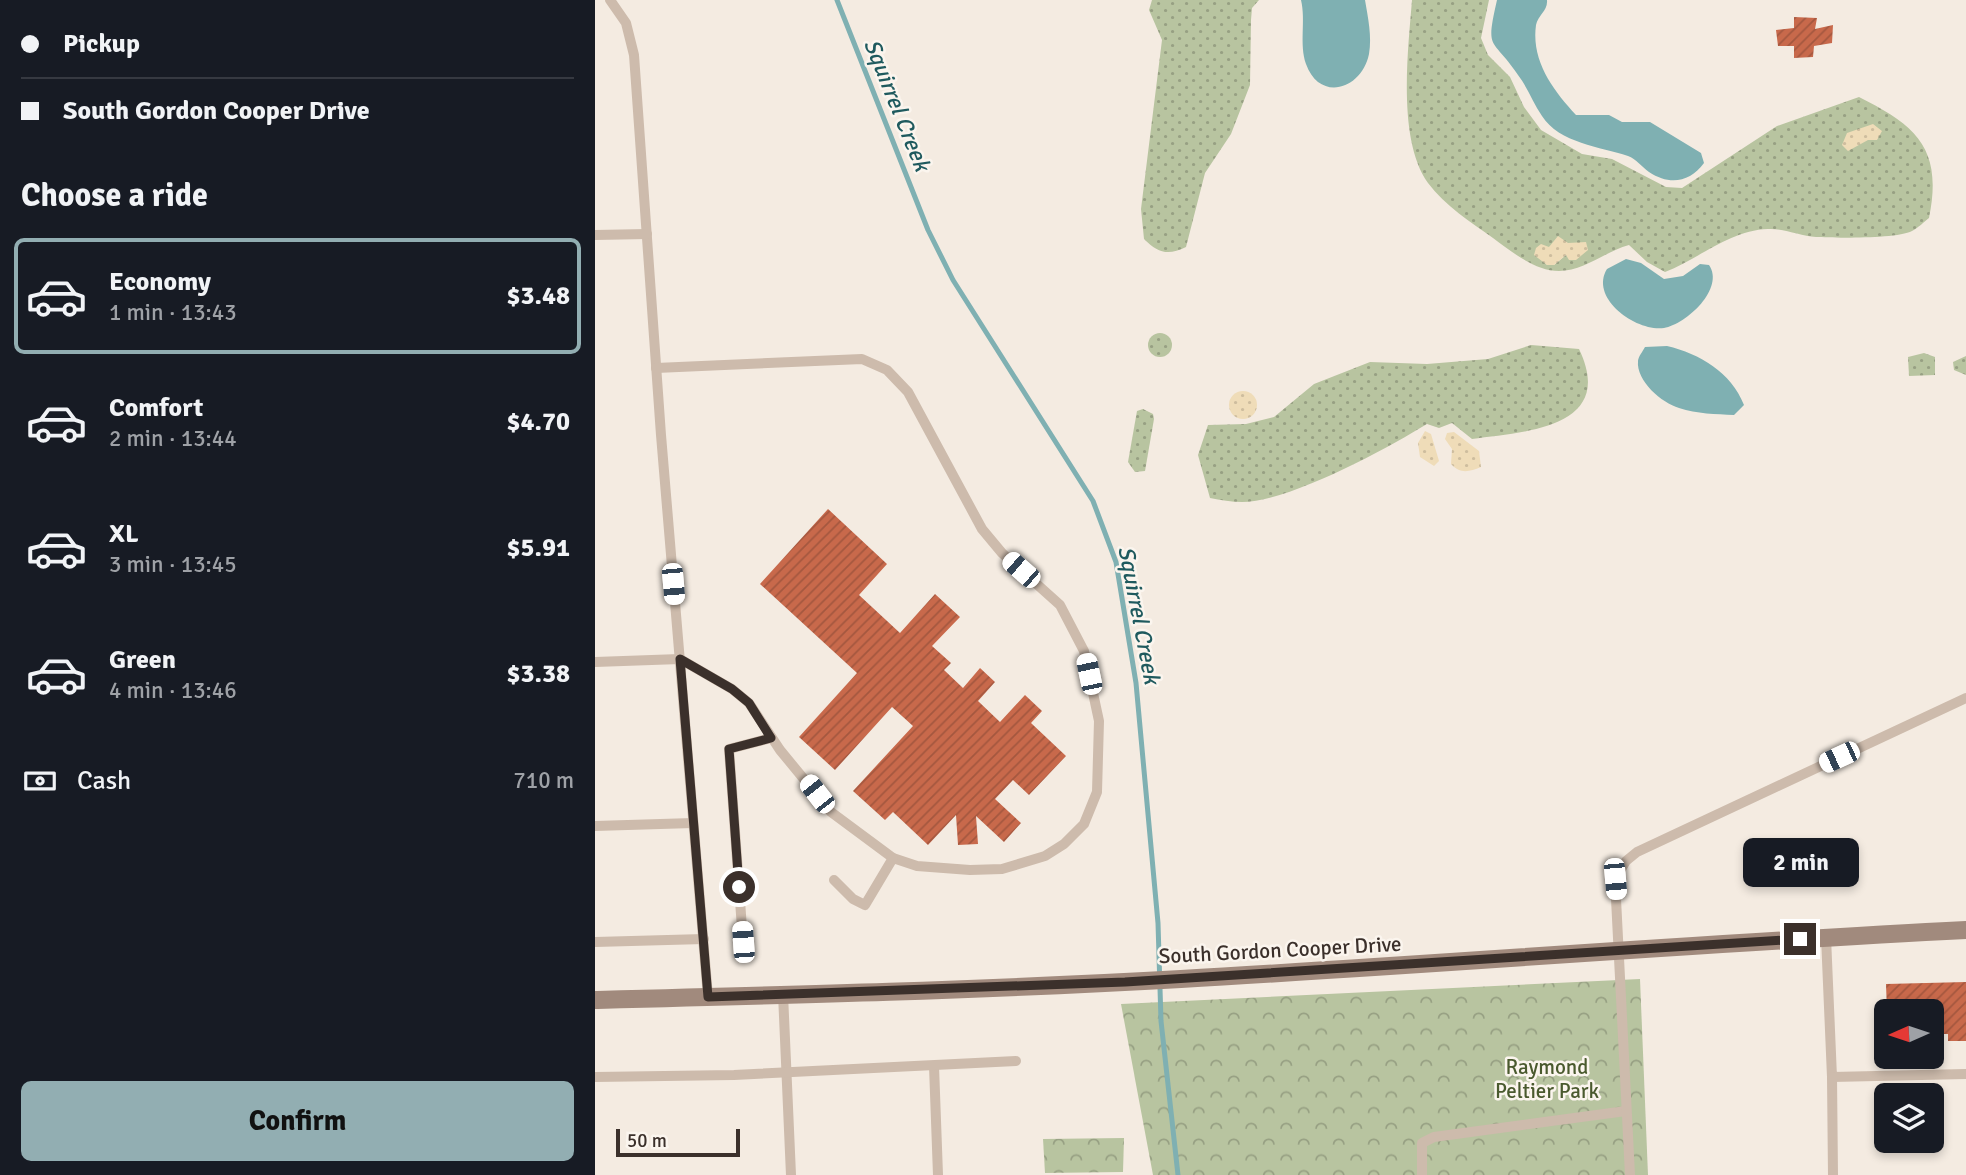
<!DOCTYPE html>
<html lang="en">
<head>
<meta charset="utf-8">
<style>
	:root { --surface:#171b24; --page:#242831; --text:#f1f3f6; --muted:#9ea1a6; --line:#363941; --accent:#92aeb2 }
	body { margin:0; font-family:Signika,sans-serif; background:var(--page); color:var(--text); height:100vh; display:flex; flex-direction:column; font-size:26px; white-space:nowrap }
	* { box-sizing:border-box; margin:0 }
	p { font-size:23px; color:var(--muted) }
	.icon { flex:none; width:38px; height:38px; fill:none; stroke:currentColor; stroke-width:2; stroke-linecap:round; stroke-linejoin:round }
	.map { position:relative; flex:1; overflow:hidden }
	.sheet { display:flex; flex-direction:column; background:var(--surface); width:595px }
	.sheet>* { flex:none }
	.guide { display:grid; align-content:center; height:154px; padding:0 21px; background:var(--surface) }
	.needle { width:46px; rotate:267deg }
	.buttons { position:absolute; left:1279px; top:999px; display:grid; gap:14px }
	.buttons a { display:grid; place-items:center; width:70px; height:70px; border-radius:10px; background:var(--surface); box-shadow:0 4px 10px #0003; font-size:35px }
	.scale { position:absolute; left:21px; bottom:18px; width:124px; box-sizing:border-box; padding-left:7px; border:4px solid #3b302b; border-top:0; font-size:19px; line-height:24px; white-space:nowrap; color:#3b302b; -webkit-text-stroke:5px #fbf5ee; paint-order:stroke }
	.end { position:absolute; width:32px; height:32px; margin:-16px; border:9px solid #3b302b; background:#fff; box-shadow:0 0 0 4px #fff }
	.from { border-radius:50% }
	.bubble { position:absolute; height:49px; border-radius:10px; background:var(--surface); box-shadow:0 4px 10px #0003; font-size:23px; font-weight:800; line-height:49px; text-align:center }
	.car { position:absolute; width:21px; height:42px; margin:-21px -10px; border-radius:9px; box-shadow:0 0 5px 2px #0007; background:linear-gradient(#fff 24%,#345 0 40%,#fff 0 76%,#345 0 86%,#fff 0) }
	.guide b { display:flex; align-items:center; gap:24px; height:66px; font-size:26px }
	.guide b+b { border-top:2px solid var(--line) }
	.guide i { width:18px; height:18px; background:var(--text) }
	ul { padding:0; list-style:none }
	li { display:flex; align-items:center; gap:21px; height:116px; margin:0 14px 10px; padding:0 7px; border:4px solid transparent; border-radius:10px }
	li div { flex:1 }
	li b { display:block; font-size:26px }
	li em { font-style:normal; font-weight:800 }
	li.on { border-color:var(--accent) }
	li>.icon { width:63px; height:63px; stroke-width:1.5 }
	h2 { padding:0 21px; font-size:32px; line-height:84px }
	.pay { display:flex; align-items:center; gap:18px; height:77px; padding:0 21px; font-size:26px }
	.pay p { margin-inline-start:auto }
	.action { display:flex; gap:14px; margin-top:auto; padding:14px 21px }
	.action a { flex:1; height:80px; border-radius:10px; background:var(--accent); color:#111; font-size:28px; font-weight:800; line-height:80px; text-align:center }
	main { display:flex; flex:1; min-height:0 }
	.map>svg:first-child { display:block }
	.grass { fill:url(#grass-dots); fill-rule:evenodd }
	.sand { fill:url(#sand-dots) }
	.park { fill:url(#park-crowns) }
	.water { fill:#7fb0b2 }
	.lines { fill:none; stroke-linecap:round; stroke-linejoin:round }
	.stream { stroke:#7fb0b2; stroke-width:5 }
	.building { fill:url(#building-hatch) }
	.lane { stroke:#cdbbac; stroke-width:10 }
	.secondary { stroke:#a18a7d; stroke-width:18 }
	.route { stroke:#3b302b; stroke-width:9 }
	.labels { text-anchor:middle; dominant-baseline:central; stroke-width:5; stroke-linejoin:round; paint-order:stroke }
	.street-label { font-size:21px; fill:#3b302b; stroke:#fbf5ee }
	.park-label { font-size:21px; fill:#4a5a2e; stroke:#fbf5ee }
	.water-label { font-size:23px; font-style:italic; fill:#1f5a5e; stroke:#fbf5ee }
</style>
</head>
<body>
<main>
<section class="sheet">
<div class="guide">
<b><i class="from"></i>Pickup</b>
<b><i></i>South Gordon Cooper Drive</b>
</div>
<h2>Choose a ride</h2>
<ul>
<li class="on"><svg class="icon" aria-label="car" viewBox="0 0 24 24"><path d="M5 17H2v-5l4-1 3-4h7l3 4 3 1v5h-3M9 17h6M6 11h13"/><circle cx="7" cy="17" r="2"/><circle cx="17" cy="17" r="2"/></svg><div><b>Economy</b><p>1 min · 13:43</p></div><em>$3.48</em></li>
<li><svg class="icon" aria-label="car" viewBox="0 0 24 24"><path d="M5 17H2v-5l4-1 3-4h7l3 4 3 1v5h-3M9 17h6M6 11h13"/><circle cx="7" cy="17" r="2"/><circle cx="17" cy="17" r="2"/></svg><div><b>Comfort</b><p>2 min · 13:44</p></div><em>$4.70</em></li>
<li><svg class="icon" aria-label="car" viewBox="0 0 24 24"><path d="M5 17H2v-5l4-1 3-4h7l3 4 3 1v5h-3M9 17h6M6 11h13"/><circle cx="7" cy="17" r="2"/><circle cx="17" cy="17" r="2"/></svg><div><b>XL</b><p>3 min · 13:45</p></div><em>$5.91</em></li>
<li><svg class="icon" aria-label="car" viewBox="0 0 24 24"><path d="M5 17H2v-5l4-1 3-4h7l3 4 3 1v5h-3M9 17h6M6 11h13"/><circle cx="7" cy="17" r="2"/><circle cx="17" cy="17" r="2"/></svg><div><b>Green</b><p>4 min · 13:46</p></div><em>$3.38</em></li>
</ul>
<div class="pay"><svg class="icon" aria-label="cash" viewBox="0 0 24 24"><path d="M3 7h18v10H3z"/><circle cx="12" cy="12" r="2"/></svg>Cash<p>710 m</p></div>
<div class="action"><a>Confirm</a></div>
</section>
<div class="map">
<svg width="1371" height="1175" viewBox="0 0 1371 1175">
	<defs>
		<pattern id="grass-dots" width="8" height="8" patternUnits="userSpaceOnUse" patternTransform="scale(1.75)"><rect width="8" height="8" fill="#b8c4a0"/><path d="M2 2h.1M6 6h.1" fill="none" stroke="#97a083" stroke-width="1.8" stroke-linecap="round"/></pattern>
		<pattern id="sand-dots" width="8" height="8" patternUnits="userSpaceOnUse" patternTransform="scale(1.75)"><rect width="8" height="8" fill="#efdcb8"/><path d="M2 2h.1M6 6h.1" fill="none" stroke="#cebd9e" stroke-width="1.8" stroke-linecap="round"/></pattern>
		<pattern id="park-crowns" width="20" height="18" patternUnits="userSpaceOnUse" patternTransform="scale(1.75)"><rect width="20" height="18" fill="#b8c4a0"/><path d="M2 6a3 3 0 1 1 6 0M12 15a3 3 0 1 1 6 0" fill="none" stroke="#97a083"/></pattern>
		<pattern id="building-hatch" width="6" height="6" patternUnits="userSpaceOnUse" patternTransform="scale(1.75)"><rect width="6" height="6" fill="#c8694b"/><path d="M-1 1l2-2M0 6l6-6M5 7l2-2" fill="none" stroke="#a4573f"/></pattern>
	</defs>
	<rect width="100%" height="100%" fill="#f4ebe1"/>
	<g class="grass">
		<path d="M557,0H664L657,8L656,20L655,85L636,134L610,173L591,247C573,256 563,253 549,239L546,209L567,40L554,10Z"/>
		<path d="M817,0H894L886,38L893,55L915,77L929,107L946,130L987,154L1017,159L1071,187L1087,188L1182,126L1264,97C1322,126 1348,149 1334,218C1329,222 1323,228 1317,231C1302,239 1239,238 1221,237C1205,236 1189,228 1173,229C1135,230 1104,259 1070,272L1052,262L1034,245C1011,251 989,271 964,271C940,271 917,252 898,238C876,222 850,206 833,183C802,140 813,51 817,0ZM973,243L971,255L959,265H952L948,259L954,247Z"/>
		<circle cx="565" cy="345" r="12"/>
		<path d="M936,345L984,349C1022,428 930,432 877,439L857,423L844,428L832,424C791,449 694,502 647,502C637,502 625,500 615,498L603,455L613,425L651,424L679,417L719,384L775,362L832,364L893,359Z"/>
		<path d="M1329,353L1340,357V375L1314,376L1313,357Z"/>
		<path d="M1371,356V375L1359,370L1358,362Z"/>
		<path d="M548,409L558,414L559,419L550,471L540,472L533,462L542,411Z"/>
	</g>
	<g class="sand">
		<path d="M1278,124L1287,131L1282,140H1273L1253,151L1247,145L1252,133Z"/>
		<path d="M963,236L973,243L991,242L993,250L981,260H974L971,255L959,265H952L939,255L941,248L946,244L954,247Z"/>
		<circle cx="648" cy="405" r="14"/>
		<path d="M830,431L836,434L844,461L839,466L825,457L823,443Z"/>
		<path d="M859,432L884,451L886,467C874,472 865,474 856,464L857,449L850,439L852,433Z"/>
	</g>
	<g class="park">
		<path d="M1045,979L1053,1175H558L526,1004Z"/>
		<path d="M529,1138L528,1172L450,1173L448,1139Z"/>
	</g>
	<g class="water">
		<path d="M706,0H770C773,18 777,36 774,54C767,89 725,103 711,64C704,44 711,21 706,0Z"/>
		<path d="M902,0H952C953,11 943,15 941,25C936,61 958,90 981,115H1014L1027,122H1055L1106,153L1109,163C1095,182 1075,186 1054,172C1047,167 1041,159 1033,156C1006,147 964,143 947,116C938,103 933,88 923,75C897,36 890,53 902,0Z"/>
		<path d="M1031,259L1046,263L1069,279L1088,276L1105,264L1114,265C1130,288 1092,324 1069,328C1041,332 994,298 1012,269Z"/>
		<path d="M1072,346C1105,354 1136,372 1149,405L1139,415C1121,414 1102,414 1084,408C1067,403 1041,381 1043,361C1043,357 1048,351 1050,347Z"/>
	</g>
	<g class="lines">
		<path class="stream" d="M242,0L333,230L358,280L498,501L521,562L541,683L563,923L566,1021L583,1175"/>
	</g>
	<g class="building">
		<path d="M1199,17L1222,18L1220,29L1238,25L1237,43L1219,46L1218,57L1199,58V46H1183L1181,30L1199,28Z"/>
		<path d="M233,509L292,564L264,595L305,633L340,594L365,617L337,646L356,663L349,670L368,688L385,668L400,682L383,701L405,722L430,695L447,711L436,723L471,756L434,795L418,780L400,799L426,823L409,842L381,816L383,844L363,845L361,815L333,845L298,812L290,820L258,791L318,726L297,707L240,770L204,737L262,673L165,584Z"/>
		<path d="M1371,982V1041H1353V1034H1337V1012H1292L1291,984Z"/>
	</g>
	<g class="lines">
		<g class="lane">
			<path d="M15,0L31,23L39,55L66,435L113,997"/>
			<path d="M0,235L52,234"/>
			<path d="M0,662L85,659L137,689L154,703L185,750L236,812L298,858L322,866L375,870L407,869L450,856L469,844L489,824L502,792L504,721L489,651L465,605L407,553L387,529L313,392L292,370L267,359L61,368"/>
			<path d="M0,826L98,823"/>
			<path d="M239,880L258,899L270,905L298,858"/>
			<path d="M1231,937L1237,1077L1371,1074"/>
			<path d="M0,942L109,939"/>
			<path d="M148,942L134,749L176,738"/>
			<path d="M188,994L196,1175"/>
			<path d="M339,1066L343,1175"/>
			<path d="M0,1077L139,1075L421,1061"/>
			<path d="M1237,1077L1238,1175"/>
			<path d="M827,1175V1143L839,1137L1031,1111"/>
			<path d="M1035,1175L1020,879L1031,861L1042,852L1371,698"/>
		</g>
		<path class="secondary" d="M0,1000C195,995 391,990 586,979C848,964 1109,943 1371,930"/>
	</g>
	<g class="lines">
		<path class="route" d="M144,887L134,749L176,738L154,703L137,689L85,659L113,997L530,982L1205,939"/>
	</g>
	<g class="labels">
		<g class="street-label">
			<text transform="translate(685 950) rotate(-3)">South Gordon Cooper Drive</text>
		</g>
		<g class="park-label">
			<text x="952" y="1067">Raymond<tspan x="952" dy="24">Peltier Park</tspan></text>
		</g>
		<g class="water-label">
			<text transform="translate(302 105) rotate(68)">Squirrel Creek</text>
			<text transform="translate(544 615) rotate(79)">Squirrel Creek</text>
		</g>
	</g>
</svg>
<div class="buttons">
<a><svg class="needle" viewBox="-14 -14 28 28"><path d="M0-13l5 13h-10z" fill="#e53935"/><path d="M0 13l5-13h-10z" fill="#9ea1a6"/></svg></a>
<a><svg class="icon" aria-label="layers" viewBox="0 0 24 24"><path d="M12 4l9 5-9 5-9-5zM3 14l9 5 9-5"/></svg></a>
</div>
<div class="scale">50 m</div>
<i class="end from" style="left:144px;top:887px"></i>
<i class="end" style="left:1205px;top:939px"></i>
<div class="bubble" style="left:1148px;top:838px;width:116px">2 min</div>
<i class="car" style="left:426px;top:570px;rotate:311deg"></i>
<i class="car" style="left:78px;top:584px;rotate:175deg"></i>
<i class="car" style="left:494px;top:674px;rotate:348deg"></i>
<i class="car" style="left:1244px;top:757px;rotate:245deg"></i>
<i class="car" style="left:222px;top:794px;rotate:322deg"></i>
<i class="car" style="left:1020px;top:879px;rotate:175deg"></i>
<i class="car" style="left:148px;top:942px;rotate:356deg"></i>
</div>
</main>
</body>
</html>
